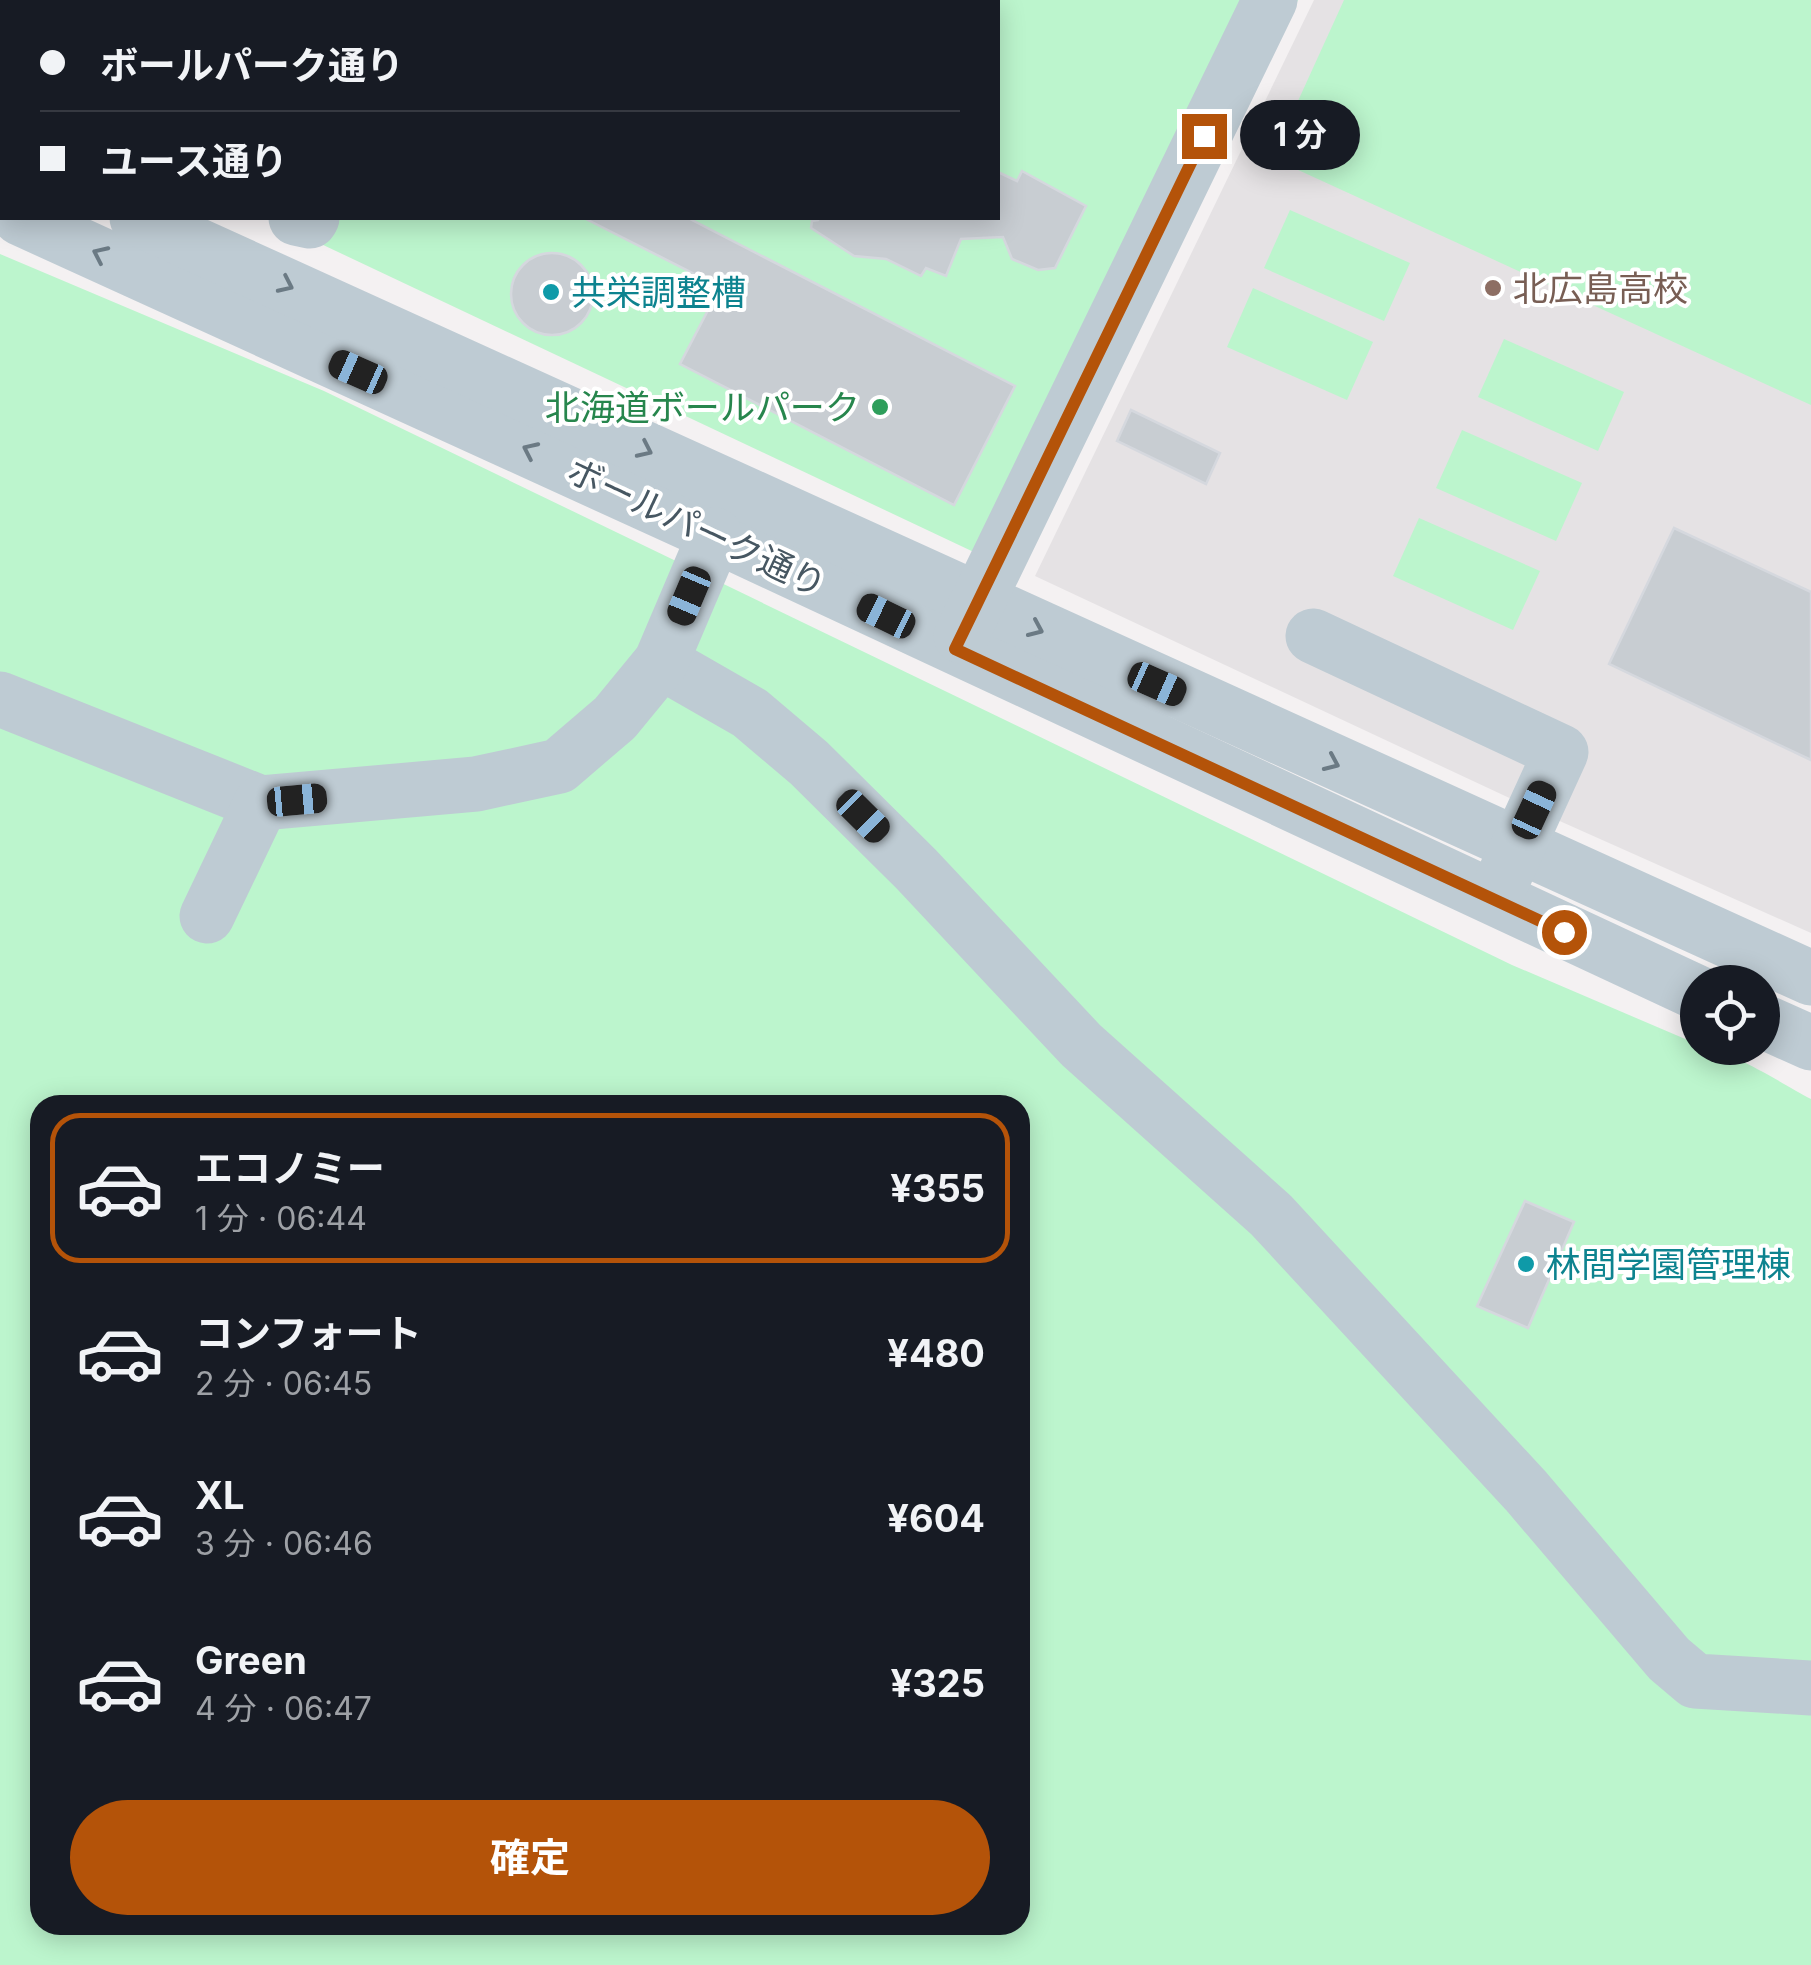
<!DOCTYPE html>
<html lang="ja">
<head>
<meta charset="utf-8">
<style>
	:root { --surface:#171b24; --page:#20242c; --text:#f1f3f6; --muted:#9ea1a6; --line:#363941; --accent:#b45309 }
	body { margin:0; font-family:Inter,"Noto Sans JP",sans-serif; background:var(--page); color:var(--text); height:100vh; display:flex; flex-direction:column; font-size:38px; white-space:nowrap }
	* { box-sizing:border-box; margin:0 }
	p { font-size:32px; color:var(--muted) }
	.icon { flex:none; width:55px; height:55px; fill:none; stroke:currentColor; stroke-width:2; stroke-linecap:round; stroke-linejoin:round }
	.map { position:relative; flex:1; overflow:hidden }
	.sheet { position:absolute; left:30px; top:1095px; width:1000px; height:840px; display:flex; flex-direction:column; background:var(--surface); border-radius:30px; box-shadow:0 5px 25px #0003 }
	.sheet>* { flex:none }
	.top-card { position:absolute; left:0px; top:0px; width:1000px; height:220px; box-shadow:0 5px 25px #0003; display:grid; align-content:center; height:220px; padding:0 40px; background:var(--surface) }
	.tools { position:absolute; left:1680px; top:965px; display:grid; gap:20px }
	.tools a { display:grid; place-items:center; width:100px; height:100px; border-radius:50%; background:var(--surface); box-shadow:0 5px 25px #0003; font-size:50px }
	.end { position:absolute; width:45px; height:45px; margin:-22px; border:12px solid #b45309; background:#fff; box-shadow:0 0 0 5px #fff }
	.from { border-radius:50% }
	.bubble { position:absolute; height:70px; border-radius:35px; background:var(--surface); box-shadow:0 5px 25px #0003; font-size:32px; font-weight:700; line-height:70px; text-align:center }
	.car { position:absolute; width:30px; height:60px; margin:-30px -15px; border-radius:12px; box-shadow:0 0 8px 2px #0007; background:linear-gradient(#222 24%,#8ab4d8 0 40%,#222 0 76%,#8ab4d8 0 86%,#222 0) }
	.top-card b { display:flex; align-items:center; gap:35px; height:95px; font-size:38px }
	.top-card b+b { border-top:2px solid var(--line) }
	.top-card i { width:25px; height:25px; background:var(--text) }
	ul { padding:18px 0 0; list-style:none }
	li { display:flex; align-items:center; gap:30px; height:150px; margin:0 20px 15px; padding:0 20px; border:5px solid transparent; border-radius:30px }
	li div { flex:1 }
	li b { display:block; font-size:38px }
	li em { font-style:normal; font-weight:700 }
	li.current { border-color:var(--accent) }
	li>.icon { width:90px; height:90px; stroke-width:1.5 }
	.primary-button { display:flex; gap:20px; margin-top:auto; padding:20px 40px }
	.primary-button a { flex:1; height:115px; border-radius:60px; background:var(--accent); color:#fff; font-size:40px; font-weight:700; line-height:115px; text-align:center }
	.map>svg:first-child { display:block }
	.education { fill:#e5e2e4 }
	.green { fill:#bcf5cd; fill-rule:evenodd }
	.building { fill:#c8cdd2; stroke:#d5d8de; stroke-width:2.5 }
	.lines { fill:none; stroke-linecap:round; stroke-linejoin:round }
	.minor { stroke:#becbd3; stroke-width:55 }
	.oneway { stroke:#6b7a84 }
	.route { stroke:#b45309; stroke-width:12 }
	.education-dot { fill:#8d6e63; stroke:#fff; stroke-width:4 }
	.culture-dot { fill:#0f9aa8; stroke:#fff; stroke-width:4 }
	.leisure-dot { fill:#2e9e5b; stroke:#fff; stroke-width:4 }
	.labels { text-anchor:middle; dominant-baseline:central; stroke-width:8; stroke-linejoin:round; paint-order:stroke }
	.education-label { font-size:35px; fill:#785e54; stroke:#fff; text-anchor:start }
	.culture-label { font-size:35px; fill:#0d838f; stroke:#fff; text-anchor:start }
	.leisure-label { font-size:35px; fill:#27864d; stroke:#fff; text-anchor:end }
	.street-label { font-size:35px; fill:#475762; stroke:#fff }
</style>
</head>
<body>
<div class="map">
<svg width="1811" height="1965" viewBox="0 0 1811 1965">
	<rect width="100%" height="100%" fill="#f4f1f2"/>
	<path class="education" d="M1314,0H1811V933L1535,810L1035,576Z"/>
	<g class="green">
		<path d="M0,0H1298L1014,571L266,218H998V2H2V89Z"/>
		<path d="M1344,0H1811V405L1272,158Z"/>
		<path d="M1290,210L1410,263L1384,321L1264,268Z"/>
		<path d="M0,254L324,391L1512,965L1697,1044L1698,1048C1729,1048 1782,1084 1811,1099V1965H0ZM40,1105H1020V1925H40Z"/>
		<path d="M1253,288L1373,342L1347,400L1227,347Z"/>
		<path d="M1504,339L1624,392L1598,451L1478,397Z"/>
		<path d="M1462,430L1582,483L1556,541L1436,488Z"/>
		<path d="M1419,518L1540,571L1513,630L1393,576Z"/>
	</g>
	<g class="building">
		<path d="M1022,171L1086,206L1055,268L1038,270L1012,259L1003,237L961,239L946,276L926,268L921,276L886,259L854,256L811,228L812,221L818,220L819,218H998V172L1017,181Z"/>
		<path d="M584,218H688L1015,386L954,505L680,364L720,287Z"/>
		<circle cx="552" cy="294" r="41"/>
		<path d="M1131,410L1220,453L1206,484L1117,441Z"/>
		<path d="M1674,528L1811,592V760L1609,664Z"/>
		<path d="M1525,1201L1574,1222L1528,1328L1477,1306Z"/>
	</g>
	<g class="lines">
		<g class="minor">
			<path d="M925,2L927,0"/>
			<path d="M0,3L2,5"/>
			<path d="M0,154L2,155"/>
			<path d="M20,218L715,535L1698,993"/>
			<path d="M137,218L1811,978"/>
			<path d="M296,218L310,221L312,218"/>
			<path d="M961,636L1270,0"/>
			<path d="M1313,636L1561,752L1503,879"/>
			<path d="M661,662L750,713L809,763L916,869L1081,1045L1271,1215L1526,1491L1669,1659L1695,1681L1811,1688"/>
			<path d="M0,699L261,803L476,784L559,766L615,718L661,662L715,535"/>
			<path d="M207,916L261,803"/>
			<path d="M1762,1021L1811,1043"/>
		</g>
	</g>
	<defs><path id="oneway-chevron" d="M-2-3.5L2.5 0L-2 3.5" fill="none" stroke-width="1.6" stroke-linecap="round" stroke-linejoin="round" transform="scale(2.5)"/></defs>
	<g class="oneway">
		<use href="#oneway-chevron" transform="translate(100 254) rotate(-155)"/>
		<use href="#oneway-chevron" transform="translate(286 285) rotate(25)"/>
		<use href="#oneway-chevron" transform="translate(530 450) rotate(-155)"/>
		<use href="#oneway-chevron" transform="translate(645 450) rotate(25)"/>
		<use href="#oneway-chevron" transform="translate(1036 629) rotate(24)"/>
		<use href="#oneway-chevron" transform="translate(1332 763) rotate(24)"/>
	</g>
	<g class="lines">
		<path class="route" d="M1204,136L955,649L1564,932"/>
	</g>
	<circle class="education-dot" cx="1493" cy="288" r="10"/>
	<g class="culture-dot">
		<circle cx="551" cy="292" r="10"/>
		<circle cx="1526" cy="1264" r="10"/>
	</g>
	<circle class="leisure-dot" cx="880" cy="407" r="10"/>
	<g class="labels">
		<g class="education-label">
			<text x="1513" y="288">北広島高校</text>
		</g>
		<g class="culture-label">
			<text x="571" y="292">共栄調整槽</text>
			<text x="1546" y="1264">林間学園管理棟</text>
		</g>
		<g class="leisure-label">
			<text x="860" y="407">北海道ボールパーク</text>
		</g>
		<g class="street-label">
			<text transform="translate(697 527) rotate(25)">ボールパーク通り</text>
		</g>
	</g>
</svg>
<div class="tools">
<a><svg class="icon" aria-label="locate" viewBox="0 0 24 24"><circle cx="12" cy="12" r="6"/><path d="M12 2v4M12 18v4M2 12h4M18 12h4"/></svg></a>
</div>
<i class="end from" style="left:1564px;top:932px"></i>
<i class="end" style="left:1204px;top:136px"></i>
<div class="bubble" style="left:1240px;top:100px;width:120px">1 分</div>
<i class="car" style="left:358px;top:372px;rotate:294deg"></i>
<i class="car" style="left:689px;top:596px;rotate:203deg"></i>
<i class="car" style="left:886px;top:616px;rotate:296deg"></i>
<i class="car" style="left:1157px;top:684px;rotate:114deg"></i>
<i class="car" style="left:297px;top:800px;rotate:85deg"></i>
<i class="car" style="left:1534px;top:810px;rotate:25deg"></i>
<i class="car" style="left:863px;top:816px;rotate:135deg"></i>
<div class="top-card">
<b><i class="from"></i>ボールパーク通り</b>
<b><i></i>ユース通り</b>
</div>
<section class="sheet">
<ul>
<li class="current"><svg class="icon" aria-label="car" viewBox="0 0 24 24"><path d="M5 17H2v-5l4-1 3-4h7l3 4 3 1v5h-3M9 17h6M6 11h13"/><circle cx="7" cy="17" r="2"/><circle cx="17" cy="17" r="2"/></svg><div><b>エコノミー</b><p>1 分 · 06:44</p></div><em>¥355</em></li>
<li><svg class="icon" aria-label="car" viewBox="0 0 24 24"><path d="M5 17H2v-5l4-1 3-4h7l3 4 3 1v5h-3M9 17h6M6 11h13"/><circle cx="7" cy="17" r="2"/><circle cx="17" cy="17" r="2"/></svg><div><b>コンフォート</b><p>2 分 · 06:45</p></div><em>¥480</em></li>
<li><svg class="icon" aria-label="car" viewBox="0 0 24 24"><path d="M5 17H2v-5l4-1 3-4h7l3 4 3 1v5h-3M9 17h6M6 11h13"/><circle cx="7" cy="17" r="2"/><circle cx="17" cy="17" r="2"/></svg><div><b>XL</b><p>3 分 · 06:46</p></div><em>¥604</em></li>
<li><svg class="icon" aria-label="car" viewBox="0 0 24 24"><path d="M5 17H2v-5l4-1 3-4h7l3 4 3 1v5h-3M9 17h6M6 11h13"/><circle cx="7" cy="17" r="2"/><circle cx="17" cy="17" r="2"/></svg><div><b>Green</b><p>4 分 · 06:47</p></div><em>¥325</em></li>
</ul>
<div class="primary-button"><a>確定</a></div>
</section>
</div>
</body>
</html>
